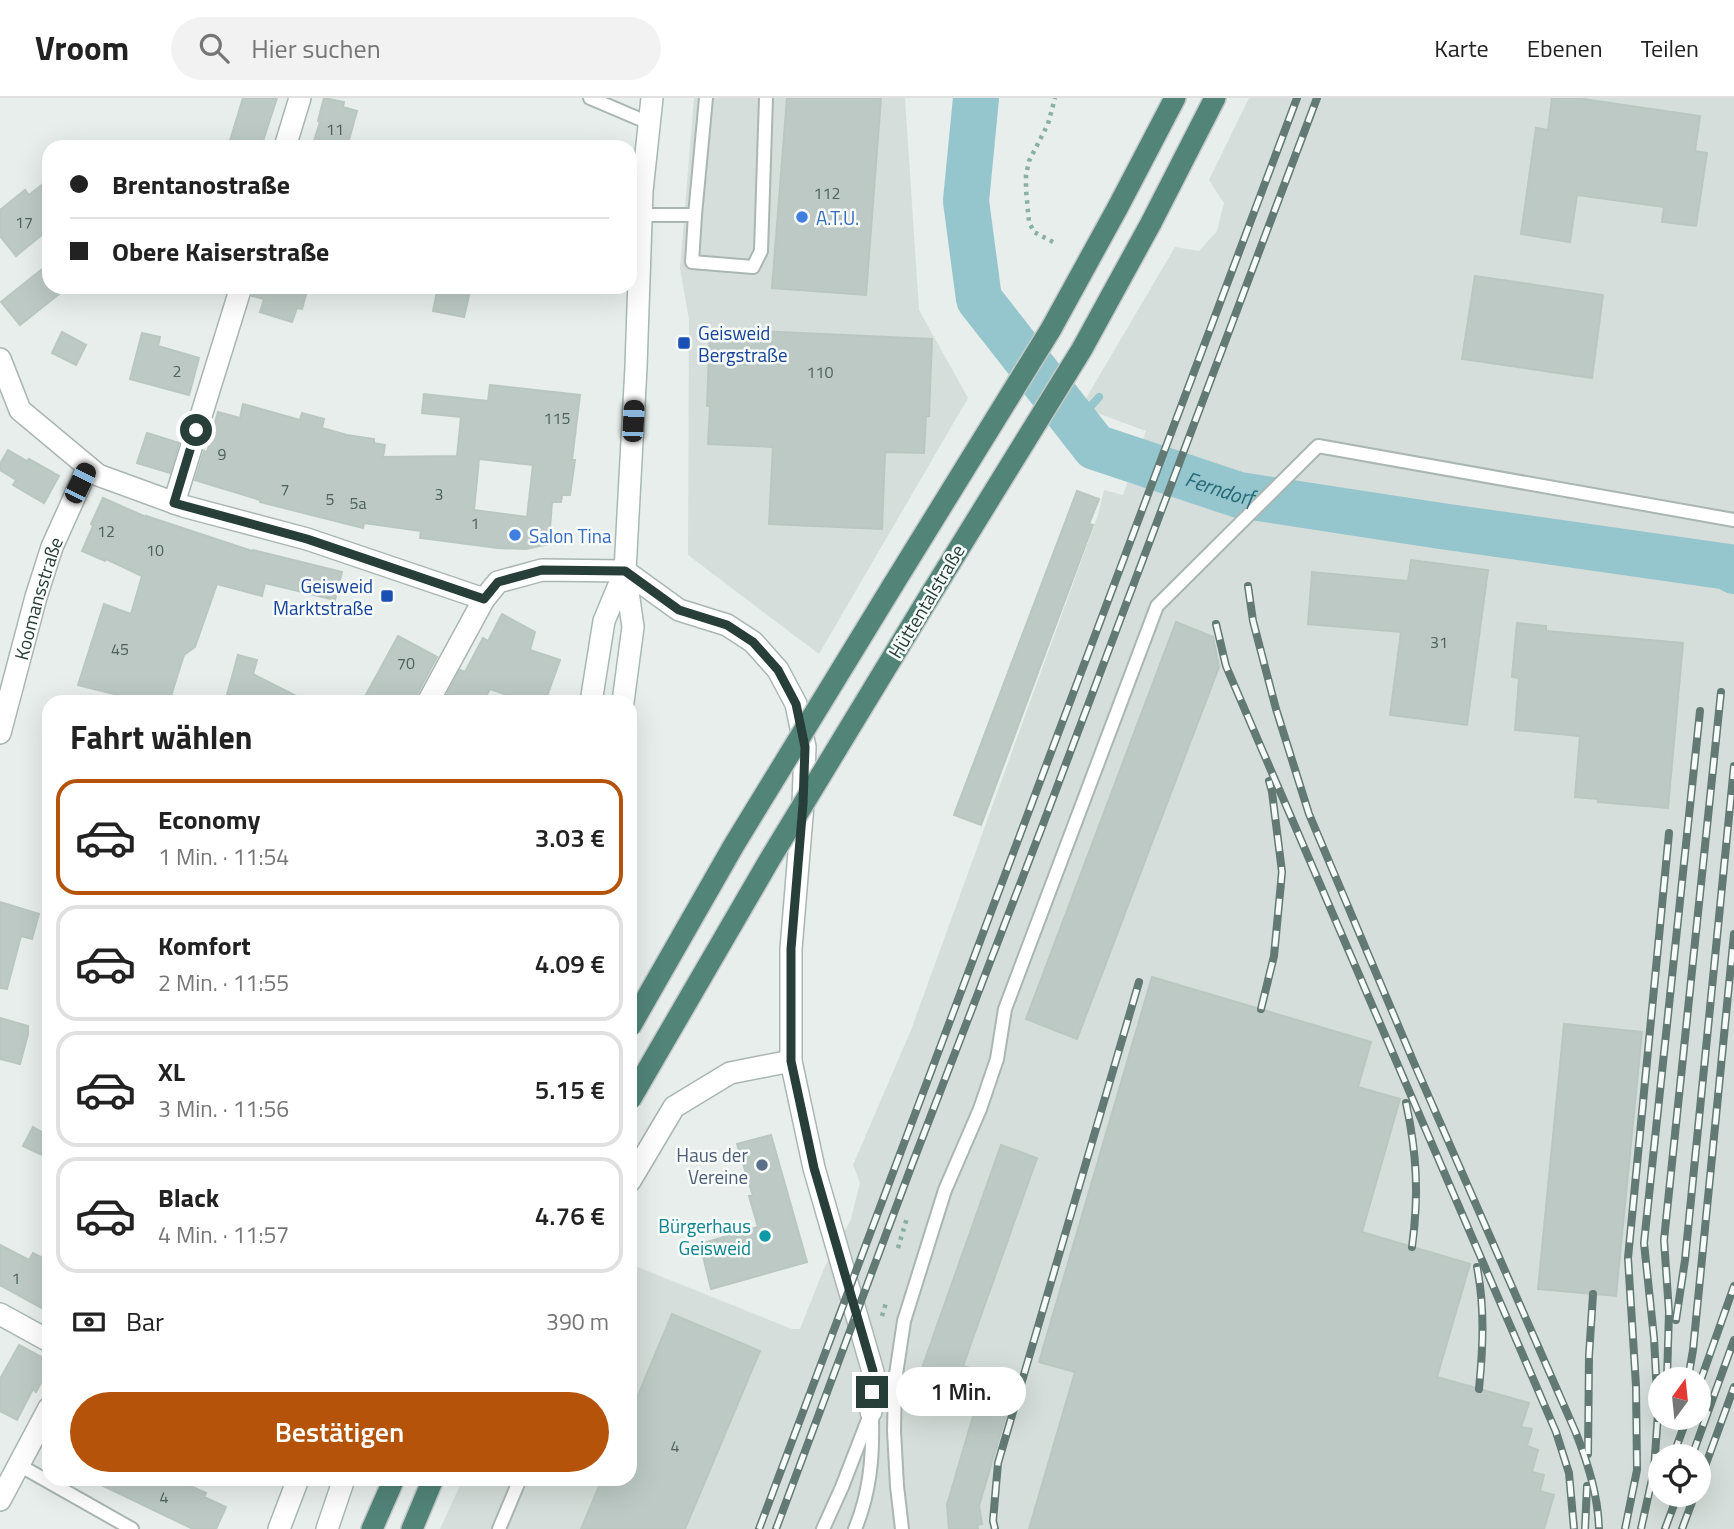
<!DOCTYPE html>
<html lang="de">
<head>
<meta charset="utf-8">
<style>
	:root { --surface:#fff; --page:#f2f2f2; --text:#222; --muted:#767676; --line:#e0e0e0; --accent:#b45309 }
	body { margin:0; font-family:"Titillium Web",sans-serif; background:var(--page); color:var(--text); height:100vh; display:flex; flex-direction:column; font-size:26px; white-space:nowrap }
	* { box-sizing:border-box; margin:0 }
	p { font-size:23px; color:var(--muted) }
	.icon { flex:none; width:38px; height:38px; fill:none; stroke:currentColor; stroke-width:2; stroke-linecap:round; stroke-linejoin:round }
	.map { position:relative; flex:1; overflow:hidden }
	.side { position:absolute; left:42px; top:597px; width:595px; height:791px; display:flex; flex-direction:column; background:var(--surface); border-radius:21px; box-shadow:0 7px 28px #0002 }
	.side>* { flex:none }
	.guide { position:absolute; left:42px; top:42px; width:595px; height:154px; border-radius:21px; box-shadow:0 7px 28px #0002; display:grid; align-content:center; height:154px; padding:0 28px; background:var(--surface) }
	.needle { width:46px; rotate:15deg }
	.tools { position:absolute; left:1648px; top:1269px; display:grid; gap:14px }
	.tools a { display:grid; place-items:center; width:63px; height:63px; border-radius:50%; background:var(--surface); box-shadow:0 7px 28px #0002; font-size:35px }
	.end { position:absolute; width:32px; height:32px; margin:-16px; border:9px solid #273f38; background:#fff; box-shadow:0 0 0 4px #fff }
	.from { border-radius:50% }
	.bubble { position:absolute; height:49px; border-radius:24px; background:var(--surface); box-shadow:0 7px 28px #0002; font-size:23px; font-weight:600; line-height:49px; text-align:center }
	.car { position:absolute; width:21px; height:42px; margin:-21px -10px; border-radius:9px; box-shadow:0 0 5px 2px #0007; background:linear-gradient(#222 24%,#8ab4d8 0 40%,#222 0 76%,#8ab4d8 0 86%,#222 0) }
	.guide b { display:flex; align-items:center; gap:24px; height:66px; font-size:26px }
	.guide b+b { border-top:2px solid var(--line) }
	.guide i { width:18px; height:18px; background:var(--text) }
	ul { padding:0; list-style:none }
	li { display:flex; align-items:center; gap:21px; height:116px; margin:0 14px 10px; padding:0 14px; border:4px solid var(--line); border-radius:21px }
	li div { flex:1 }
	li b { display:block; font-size:26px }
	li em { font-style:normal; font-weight:600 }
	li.on { border-color:var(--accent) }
	li>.icon { width:63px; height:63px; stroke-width:1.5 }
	h2 { padding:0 28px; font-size:32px; line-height:84px }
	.pay { display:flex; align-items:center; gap:18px; height:77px; padding:0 28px; font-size:26px }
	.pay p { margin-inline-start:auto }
	.button { display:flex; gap:14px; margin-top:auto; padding:14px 28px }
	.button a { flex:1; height:80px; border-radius:42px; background:var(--accent); color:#fff; font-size:28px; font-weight:600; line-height:80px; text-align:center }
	header { display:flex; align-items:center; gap:42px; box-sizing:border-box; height:98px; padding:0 35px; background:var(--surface); border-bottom:2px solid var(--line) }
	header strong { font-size:33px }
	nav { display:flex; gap:38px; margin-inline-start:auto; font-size:24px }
	.search { width:490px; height:63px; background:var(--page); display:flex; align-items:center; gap:18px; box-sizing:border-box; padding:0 24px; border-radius:38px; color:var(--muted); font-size:26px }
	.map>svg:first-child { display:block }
	.built { fill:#d5deda; fill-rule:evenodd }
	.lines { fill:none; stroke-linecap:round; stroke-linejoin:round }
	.stream { stroke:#95c5cd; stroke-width:8 }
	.river { stroke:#95c5cd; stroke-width:46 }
	.building { fill:#bcc9c4; stroke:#bac7c1; stroke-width:2; fill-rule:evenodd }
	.service-casing { stroke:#aab6b2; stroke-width:16 }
	.minor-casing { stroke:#aab6b2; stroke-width:24 }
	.secondary-casing { stroke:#a6b9b2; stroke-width:24 }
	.trunk-casing { stroke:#c3c9c7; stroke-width:24 }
	.path { stroke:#8aafa3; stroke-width:4.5; stroke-dasharray:3.5 5; stroke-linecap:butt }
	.service { stroke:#fff; stroke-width:12 }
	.minor { stroke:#fff; stroke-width:21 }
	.secondary { stroke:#fff; stroke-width:21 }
	.trunk { stroke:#528478; stroke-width:21 }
	.rail-casing { stroke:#627a73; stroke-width:8 }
	.rail { stroke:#f7fbf9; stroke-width:5; stroke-dasharray:16; stroke-linecap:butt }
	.trunk-bridge-casing { stroke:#c3c9c7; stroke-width:24; stroke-linecap:butt }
	.trunk-bridge { stroke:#528478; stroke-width:21 }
	.route { stroke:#273f38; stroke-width:9 }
	.shop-dot { fill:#3f7fe0; stroke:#f7fbf9; stroke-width:2.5 }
	.transit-dot { fill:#1a4fb4; stroke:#f7fbf9; stroke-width:2.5 }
	.service-dot { fill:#5c6f8a; stroke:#f7fbf9; stroke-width:2.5 }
	.culture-dot { fill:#0f9aa8; stroke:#f7fbf9; stroke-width:2.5 }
	.labels { text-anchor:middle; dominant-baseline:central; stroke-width:5; stroke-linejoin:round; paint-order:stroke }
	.number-label { font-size:16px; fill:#4c625b }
	.shop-label { font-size:19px; fill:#366cbe; stroke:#f7fbf9; text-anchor:start }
	.transit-label { font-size:19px; fill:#164399; stroke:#f7fbf9; text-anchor:start }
	.street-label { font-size:19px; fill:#273f38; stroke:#f7fbf9 }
	.service-label { font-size:19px; fill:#4e5e75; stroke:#f7fbf9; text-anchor:end }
	.culture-label { font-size:19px; fill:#0d838f; stroke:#f7fbf9; text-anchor:end }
	.water-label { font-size:21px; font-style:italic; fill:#266976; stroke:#f7fbf9 }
</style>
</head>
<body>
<header>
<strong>Vroom</strong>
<div class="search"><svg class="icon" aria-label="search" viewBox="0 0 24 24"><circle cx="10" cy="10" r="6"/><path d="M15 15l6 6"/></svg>Hier suchen</div>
<nav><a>Karte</a><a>Ebenen</a><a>Teilen</a></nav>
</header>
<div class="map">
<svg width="1734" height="1431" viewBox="0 0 1734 1431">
	<rect width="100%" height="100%" fill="#e7eeeb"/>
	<g class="built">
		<path d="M694,0H905L919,212L968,300L819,556L688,457L689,222L680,170Z"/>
		<path d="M1249,0H1734V1431H440L463,1381H630V1166L792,1231H800L825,1168L851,1121L860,1085L853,1067L911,932L1098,417L1104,392L1123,397L1146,333L1081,309L1175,149L1199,153L1217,133L1224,105L1209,82ZM1661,1281H1699V1320H1661ZM1661,1358H1699V1396H1661Z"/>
	</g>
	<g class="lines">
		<path class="stream" d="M1076,325L1099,299"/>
		<path class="river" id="s1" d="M976,0L966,103L979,201L1095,349L1239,397L1441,428L1729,469L1734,473"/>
	</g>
	<g class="building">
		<path d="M243,0H277L261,49H228Z"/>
		<path d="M324,0L344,4L343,9L357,13L347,49H312L320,24L318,23Z"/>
		<path d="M787,0H881L866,197L772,190Z"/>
		<path d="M1552,0H1576L1700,18L1695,53L1707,55L1696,128L1662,124L1664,109L1577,97L1570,144L1521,136L1536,30L1548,32Z"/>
		<path d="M49,81V131L16,158L0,138V112L25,92L29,97Z"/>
		<path d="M41,172L49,183V189H54L59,196L20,227L1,204Z"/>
		<path d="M1475,178L1603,197L1592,280L1462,261Z"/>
		<path d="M254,189H308L302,211L297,210L292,224L260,214L264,201L252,198Z"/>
		<path d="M438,189H471L464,219L433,213Z"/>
		<path d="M710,231L932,241L929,318H926L924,355L885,354L882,431L769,426L773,349L708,346L710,308H707Z"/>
		<path d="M62,234L86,247L76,267L52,255Z"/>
		<path d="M142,235L160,239L158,248L199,260L189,297L130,281Z"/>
		<path d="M490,287L580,297L572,362H575L570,397H562L561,404H552L549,446L526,451L498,450L420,440L421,433L364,425L363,430L260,404V402L195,382L204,353L207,354L218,314L240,320L243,306L300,322L302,315L324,321L322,330L347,337L374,341V345L385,347L383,359L457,358L461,319L422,315L424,296L488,303ZM479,361L533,367L527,419L474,412Z"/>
		<path d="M147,335L179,345L170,375L137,365Z"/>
		<path d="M8,352L27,363L29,361L59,378L44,405L13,387L16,382L0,372V366Z"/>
		<path d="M1077,393L1099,401L1089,426L1093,427L981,727L954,717Z"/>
		<path d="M103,400L146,419V418L252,453L253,452L342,474L335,502L265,485L262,498L217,486L195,549L184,557L169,604H133L134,601L78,587L104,506L131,516L142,478L106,461L105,463L82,453L93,428L91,426Z"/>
		<path d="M1411,462L1488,472L1467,627L1390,617L1401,534L1308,526L1312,474L1408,483Z"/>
		<path d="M502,516L535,534L530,552L560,562L545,604H527L490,591L483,604H443L460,572L465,574L483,540L488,543Z"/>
		<path d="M1176,524L1213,539L1219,569L1077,941L1026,921Z"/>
		<path d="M1517,525L1546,528V533L1683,545L1668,710L1598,704V701L1575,699L1580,638L1515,632L1519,580L1512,579Z"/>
		<path d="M398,538L437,559L416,598L415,604H362Z"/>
		<path d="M238,557L257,562L253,576L308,604H225Z"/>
		<path d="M0,804L39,816L32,841L21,838L7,891L0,890Z"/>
		<path d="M1152,879L1371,944L1358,989L1400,1001L1362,1134L1470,1166L1437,1279L1529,1305L1521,1329L1532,1331L1527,1348L1538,1352L1532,1374L1544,1377L1540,1393L1554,1397L1544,1431H1029L1075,1274L1039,1264Z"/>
		<path d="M0,920L28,928V936L20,966L0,961Z"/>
		<path d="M1564,926L1642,934L1616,1198L1538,1191Z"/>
		<path d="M33,1029L49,1038V1043L42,1057L23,1048Z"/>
		<path d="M771,1037L807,1164L711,1191L700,1146L758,1129L749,1098H753L737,1046Z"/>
		<path d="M1001,1047L1037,1060L963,1268L1016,1283L979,1408L982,1426L977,1427L978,1431H949L947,1407L976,1308L916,1287Z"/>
		<path d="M0,1147L29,1162L33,1155L49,1163V1214L0,1187Z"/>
		<path d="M672,1216L760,1253L685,1431H581L602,1381H630V1316Z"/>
		<path d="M19,1247L49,1263V1270L36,1294L33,1291L17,1322L0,1313V1281Z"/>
		<path d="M89,1381H189L186,1386L206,1395L204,1399L226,1409L216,1431H193Z"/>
	</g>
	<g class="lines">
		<defs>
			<g id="service">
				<path d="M590,0L649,25"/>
				<path d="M641,117H695L692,164L753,169L761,153L766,0"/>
				<path d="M695,117L706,0"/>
				<path d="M19,1367L132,1431"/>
				<path d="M499,1431L520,1381"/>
				<path d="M823,1431L842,1389L871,1314"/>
				<path d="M855,1431C870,1395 873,1359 872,1321"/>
				<path d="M902,1431L897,1388L894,1333L895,1283L904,1223L945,1092L980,1011L997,961L1005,911L1157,508L1318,348L1734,422"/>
			</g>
			<g id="minor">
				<path d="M285,49L300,0"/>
				<path d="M0,261L20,312L98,377L183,408L307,441L484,501"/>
				<path d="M174,405L241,189"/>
				<path d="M428,604L484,501L498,484L542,472L625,473L679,512L727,527L753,544L778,572L796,606L805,649L803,706L791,851V963L814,1070L873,1274L871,1314"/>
				<path id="s2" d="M0,635L36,499L52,449L88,369"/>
				<path d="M630,1083L674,1009L730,975L791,963"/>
				<path d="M0,1216L49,1243"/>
				<path d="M0,1402L49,1310"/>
			</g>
			<g id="secondary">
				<path d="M591,604L604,523L624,475"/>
				<path d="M623,604L633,529L625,473L636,269L642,93L652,0"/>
				<path d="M279,1431L298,1381"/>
				<path d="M327,1431L344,1381"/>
			</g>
			<g id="trunk">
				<path d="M1151,125L1215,0"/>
				<path d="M893,487L1051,231L1118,109L1175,0"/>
				<path d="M372,1431L394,1381"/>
				<path d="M412,1431L433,1381"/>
			</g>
		</defs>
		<use href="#service" class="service-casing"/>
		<use href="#minor" class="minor-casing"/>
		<use href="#secondary" class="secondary-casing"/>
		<use href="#trunk" class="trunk-casing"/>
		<g class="path">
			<path d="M1053,144L1034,134L1029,124L1026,92V77L1029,63L1048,26L1055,0"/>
			<path d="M898,1150L907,1120"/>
			<path d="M882,1218L886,1205"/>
		</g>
		<use href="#service" class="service"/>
		<use href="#minor" class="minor"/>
		<use href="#secondary" class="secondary"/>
		<use href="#trunk" class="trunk"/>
		<defs>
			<g id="rail">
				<path d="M1248,488L1253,523L1276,611L1309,716L1414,965L1576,1335C1588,1366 1598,1397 1599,1431"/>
				<path d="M1216,526L1226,568L1556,1334L1569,1375L1574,1431"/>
				<path d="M1261,911L1274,858L1282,774L1272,694L1269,683"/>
				<path d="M1406,1005C1417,1056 1419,1097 1412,1149"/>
				<path d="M1477,1169C1485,1210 1483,1250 1479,1291"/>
				<path d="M1676,1222L1685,1162L1734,668"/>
				<path d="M1667,1281L1669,1214L1664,1142L1721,594"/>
				<path d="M1688,1281L1693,1252L1734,836"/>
				<path d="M1699,1287L1734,1188"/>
				<path d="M1588,1356L1589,1258L1593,1196"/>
				<path d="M1673,1358L1687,1320"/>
				<path d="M1692,1358L1734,1242"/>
				<path d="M1654,1372L1658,1315L1654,1240L1644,1145L1700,613"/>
				<path d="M1699,1385L1734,1289"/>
				<path d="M759,1431L1297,0"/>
				<path d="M776,1431L913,1064L1042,729L1317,0"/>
				<path d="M995,1431L993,1423L998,1365L1139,884"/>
				<path d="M1585,1431L1587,1388"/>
				<path d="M1625,1431L1637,1372L1636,1288L1628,1160L1669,735"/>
				<path d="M1641,1431L1656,1363"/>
				<path d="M1665,1431L1678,1396"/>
				<path d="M1682,1431L1695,1396"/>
			</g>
		</defs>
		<use href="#rail" class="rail-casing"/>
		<use href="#rail" class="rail"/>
		<defs>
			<g id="trunk-bridge">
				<path d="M630,929L734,747L893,487"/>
				<path d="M630,1002L770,761L926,504L1082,251L1151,125"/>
			</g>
		</defs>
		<use href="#trunk-bridge" class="trunk-bridge-casing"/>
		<use href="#trunk-bridge" class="trunk-bridge"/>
	</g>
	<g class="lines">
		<path class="route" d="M196,332L174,405L307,441L484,501L498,484L542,472L625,473L679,512L727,527L753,544L778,572L796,606L805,649L803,706L791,851V963L814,1070L873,1273L872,1294"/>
	</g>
	<g class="shop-dot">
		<circle cx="802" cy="119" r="7"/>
		<circle cx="515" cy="437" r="7"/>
	</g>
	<g class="transit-dot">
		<rect x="677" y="238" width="14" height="14" rx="3.5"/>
		<rect x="380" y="491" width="14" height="14" rx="3.5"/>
	</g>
	<circle class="service-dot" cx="762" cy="1067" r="7"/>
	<circle class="culture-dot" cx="765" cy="1138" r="7"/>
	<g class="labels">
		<g class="number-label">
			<text x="335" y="31">11</text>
			<text x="827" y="95">112</text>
			<text x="24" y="124">17</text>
			<text x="177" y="273">2</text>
			<text x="820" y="274">110</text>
			<text x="557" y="320">115</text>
			<text x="222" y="356">9</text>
			<text x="285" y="391">7</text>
			<text x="439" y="396">3</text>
			<text x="330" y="401">5</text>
			<text x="358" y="405">5a</text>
			<text x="475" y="425">1</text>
			<text x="106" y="433">12</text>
			<text x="155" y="452">10</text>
			<text x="1439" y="544">31</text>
			<text x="120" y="551">45</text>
			<text x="406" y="565">70</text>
			<text x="16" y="1180">1</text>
			<text x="675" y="1348">4</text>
			<text x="164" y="1399">4</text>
		</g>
		<g class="shop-label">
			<text x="816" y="119">A.T.U.</text>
			<text x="529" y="437">Salon Tina</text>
		</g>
		<g class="transit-label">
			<text x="698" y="234">Geisweid<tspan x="698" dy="22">Bergstraße</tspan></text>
			<text x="373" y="487" text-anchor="end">Geisweid<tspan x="373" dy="22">Marktstraße</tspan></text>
		</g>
		<g class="street-label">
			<text stroke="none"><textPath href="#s2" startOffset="140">Koomansstraße</textPath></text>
			<text transform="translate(926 503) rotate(-59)">Hüttentalstraße</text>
		</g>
		<g class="service-label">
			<text x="748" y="1056">Haus der<tspan x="748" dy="22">Vereine</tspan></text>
		</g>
		<g class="culture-label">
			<text x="751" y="1127">Bürgerhaus<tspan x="751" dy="22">Geisweid</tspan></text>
		</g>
		<g class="water-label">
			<text stroke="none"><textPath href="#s1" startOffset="522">Ferndorf</textPath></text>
		</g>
	</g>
</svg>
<div class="tools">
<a><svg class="needle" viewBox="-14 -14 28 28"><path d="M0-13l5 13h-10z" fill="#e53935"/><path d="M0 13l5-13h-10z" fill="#767676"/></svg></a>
<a><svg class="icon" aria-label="locate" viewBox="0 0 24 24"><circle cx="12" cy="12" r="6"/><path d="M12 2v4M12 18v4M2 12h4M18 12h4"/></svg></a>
</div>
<i class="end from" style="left:196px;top:332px"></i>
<i class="end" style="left:872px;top:1294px"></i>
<div class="bubble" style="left:896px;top:1269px;width:130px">1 Min.</div>
<i class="car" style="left:633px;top:323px;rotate:3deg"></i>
<i class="car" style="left:80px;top:385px;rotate:26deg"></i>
<div class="guide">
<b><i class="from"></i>Brentanostraße</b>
<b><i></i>Obere Kaiserstraße</b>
</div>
<section class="side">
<h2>Fahrt wählen</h2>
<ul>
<li class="on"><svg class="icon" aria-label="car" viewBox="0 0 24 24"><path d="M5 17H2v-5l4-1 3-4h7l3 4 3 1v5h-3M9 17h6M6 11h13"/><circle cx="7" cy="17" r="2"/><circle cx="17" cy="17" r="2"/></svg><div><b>Economy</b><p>1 Min. · 11:54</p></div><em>3.03 €</em></li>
<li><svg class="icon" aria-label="car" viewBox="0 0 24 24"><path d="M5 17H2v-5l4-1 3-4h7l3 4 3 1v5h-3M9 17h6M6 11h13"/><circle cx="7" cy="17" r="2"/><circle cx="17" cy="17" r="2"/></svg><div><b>Komfort</b><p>2 Min. · 11:55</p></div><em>4.09 €</em></li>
<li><svg class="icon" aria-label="car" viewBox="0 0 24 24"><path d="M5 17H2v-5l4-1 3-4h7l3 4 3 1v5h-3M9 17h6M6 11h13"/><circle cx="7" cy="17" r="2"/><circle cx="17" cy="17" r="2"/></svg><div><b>XL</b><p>3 Min. · 11:56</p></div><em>5.15 €</em></li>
<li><svg class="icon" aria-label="car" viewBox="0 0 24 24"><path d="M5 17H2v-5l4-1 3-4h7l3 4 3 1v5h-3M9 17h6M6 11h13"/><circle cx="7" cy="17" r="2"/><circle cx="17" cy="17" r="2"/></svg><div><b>Black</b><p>4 Min. · 11:57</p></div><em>4.76 €</em></li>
</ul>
<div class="pay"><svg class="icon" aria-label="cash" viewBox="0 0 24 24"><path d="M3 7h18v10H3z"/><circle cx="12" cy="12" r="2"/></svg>Bar<p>390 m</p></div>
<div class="button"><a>Bestätigen</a></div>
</section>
</div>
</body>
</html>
